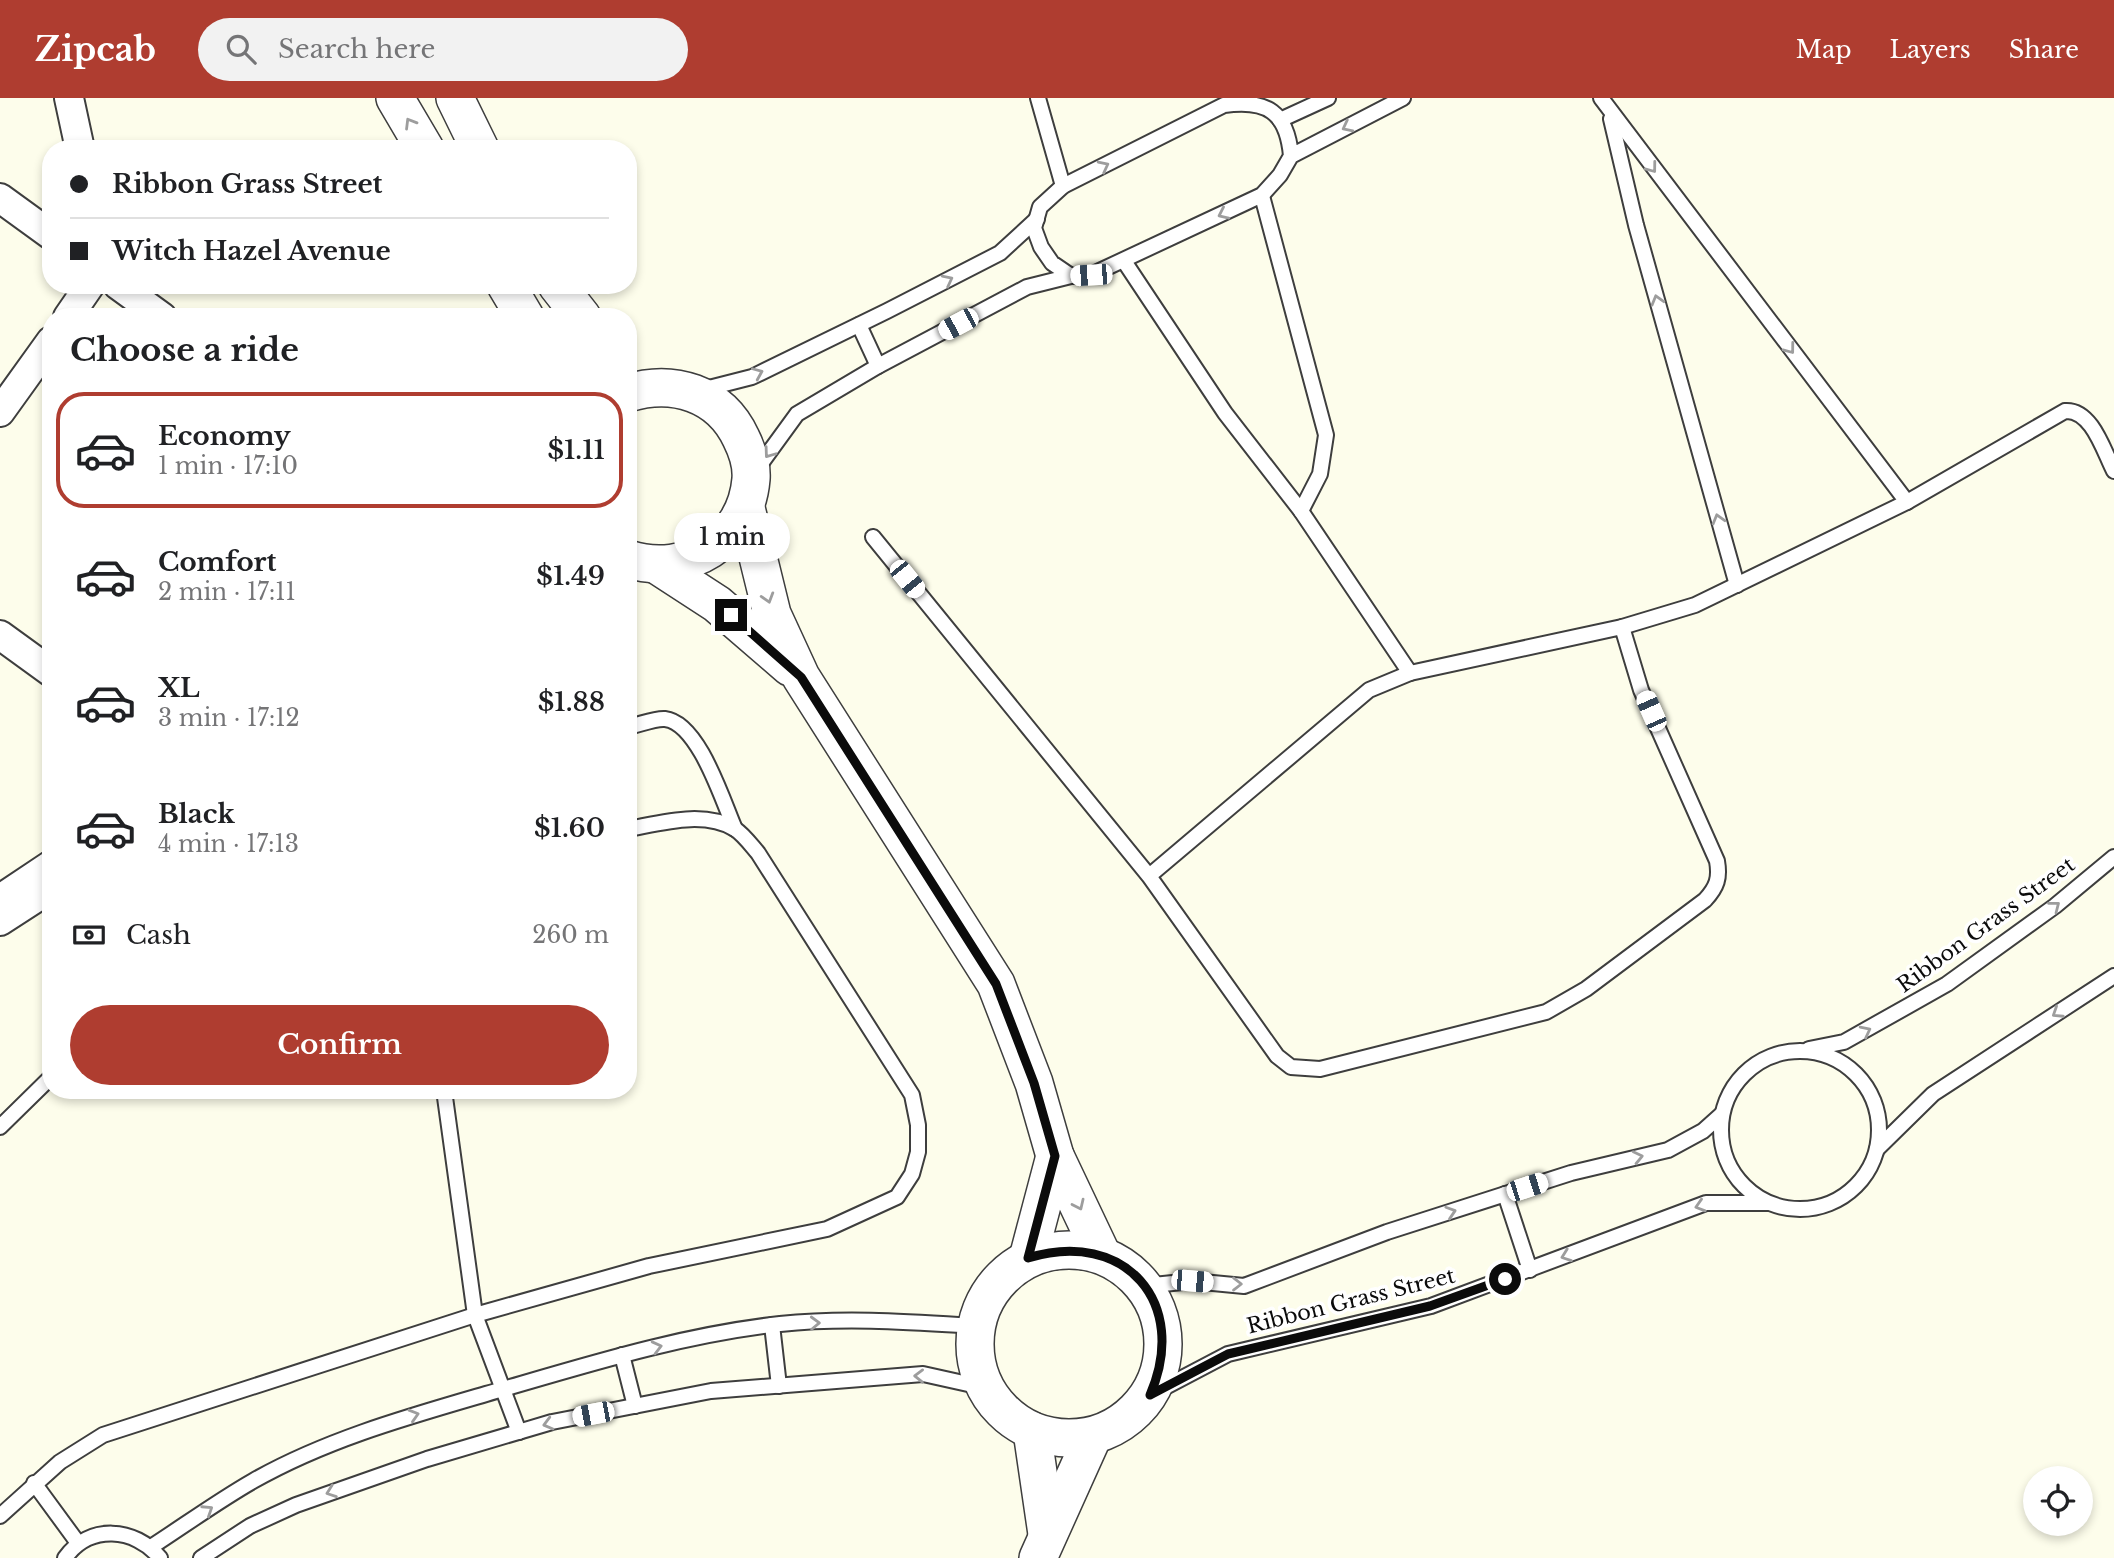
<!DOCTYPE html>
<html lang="en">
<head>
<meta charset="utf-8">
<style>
	:root { --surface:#fff; --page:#f2f2f2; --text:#202124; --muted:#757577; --line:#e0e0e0; --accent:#af3d30 }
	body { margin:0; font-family:"Libre Baskerville",serif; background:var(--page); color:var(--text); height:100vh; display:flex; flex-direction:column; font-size:26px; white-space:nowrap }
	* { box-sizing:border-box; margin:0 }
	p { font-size:23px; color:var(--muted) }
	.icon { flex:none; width:38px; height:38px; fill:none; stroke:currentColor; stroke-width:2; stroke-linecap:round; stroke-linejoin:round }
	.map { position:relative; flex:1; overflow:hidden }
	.side { position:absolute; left:42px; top:210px; width:595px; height:791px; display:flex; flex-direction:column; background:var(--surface); border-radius:28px; box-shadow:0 4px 10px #0003 }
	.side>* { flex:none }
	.top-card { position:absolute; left:42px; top:42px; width:595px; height:154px; border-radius:28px; box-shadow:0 4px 10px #0003; display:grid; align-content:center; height:154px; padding:0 28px; background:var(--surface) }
	.tools { position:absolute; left:2023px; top:1368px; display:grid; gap:14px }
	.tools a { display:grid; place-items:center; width:70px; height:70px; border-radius:50%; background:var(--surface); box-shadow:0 4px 10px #0003; font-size:35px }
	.end { position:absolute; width:32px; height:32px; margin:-16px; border:9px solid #0b0b0b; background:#fff; box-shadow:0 0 0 4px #fff }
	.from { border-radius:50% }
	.bubble { position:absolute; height:49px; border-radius:24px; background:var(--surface); box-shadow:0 4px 10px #0003; font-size:23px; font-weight:600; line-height:49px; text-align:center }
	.car { position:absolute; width:21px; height:42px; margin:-21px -10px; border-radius:9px; box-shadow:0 0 5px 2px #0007; background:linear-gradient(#fff 24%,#345 0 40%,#fff 0 76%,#345 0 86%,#fff 0) }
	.top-card b { display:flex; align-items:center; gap:24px; height:66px; font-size:26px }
	.top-card b+b { border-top:2px solid var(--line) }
	.top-card i { width:18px; height:18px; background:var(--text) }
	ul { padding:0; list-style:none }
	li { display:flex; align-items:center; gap:21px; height:116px; margin:0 14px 10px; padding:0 14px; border:4px solid transparent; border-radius:28px }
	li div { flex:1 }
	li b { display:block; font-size:26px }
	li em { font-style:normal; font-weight:600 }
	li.selected { border-color:var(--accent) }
	li>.icon { width:63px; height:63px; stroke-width:1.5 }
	h2 { padding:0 28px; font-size:32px; line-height:84px }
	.pay { display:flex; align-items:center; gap:18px; height:77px; padding:0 28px; font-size:26px }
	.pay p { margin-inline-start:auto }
	.cta { display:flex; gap:14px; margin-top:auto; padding:14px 28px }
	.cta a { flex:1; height:80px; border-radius:42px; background:var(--accent); color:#fff; font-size:28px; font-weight:600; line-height:80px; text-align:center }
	header { display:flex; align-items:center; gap:42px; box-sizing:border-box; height:98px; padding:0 35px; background:var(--accent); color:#fff }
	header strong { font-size:33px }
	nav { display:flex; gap:38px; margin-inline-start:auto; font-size:24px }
	.search { width:490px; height:63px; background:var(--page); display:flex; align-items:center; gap:18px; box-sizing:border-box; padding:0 24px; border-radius:38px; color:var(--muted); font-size:26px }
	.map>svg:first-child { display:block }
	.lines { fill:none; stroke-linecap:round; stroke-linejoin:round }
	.service-casing { stroke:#3e3e3e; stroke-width:18 }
	.minor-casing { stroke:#3e3e3e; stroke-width:32 }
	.tertiary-casing { stroke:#3e3e3e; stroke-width:40 }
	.service { stroke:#fff; stroke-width:14 }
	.minor { stroke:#fff; stroke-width:28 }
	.tertiary { stroke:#fff; stroke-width:37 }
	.oneway { stroke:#9d9d9d }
	.route { stroke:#0b0b0b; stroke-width:9 }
	.labels { text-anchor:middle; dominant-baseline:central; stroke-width:7; stroke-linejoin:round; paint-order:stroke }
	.street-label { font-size:21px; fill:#0b0b0b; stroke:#fff }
</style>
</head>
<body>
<header>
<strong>Zipcab</strong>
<div class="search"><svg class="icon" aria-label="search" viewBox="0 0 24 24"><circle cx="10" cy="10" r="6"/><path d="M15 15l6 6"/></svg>Search here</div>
<nav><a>Map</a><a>Layers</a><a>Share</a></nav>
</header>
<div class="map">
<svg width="2114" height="1460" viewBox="0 0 2114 1460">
	<rect width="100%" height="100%" fill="#fdfdeb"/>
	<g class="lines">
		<defs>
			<g id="service">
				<path d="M1038,0L1063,88"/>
				<path d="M1601,0L1907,404"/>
				<path d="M1611,21L1636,127L1737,487"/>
				<path d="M1280,22L1328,0"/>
				<path d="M1291,58C1287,14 1267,1 1224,7L1063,88L1040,109L1034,130L1041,149L1052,165L1071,178L1091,177L1262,97L1280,77L1291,58L1403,0"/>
				<path d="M1262,98L1326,337L1320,376L1301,413"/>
				<path d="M1124,163L1225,315L1301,413L1410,575"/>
				<path d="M859,227L878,268"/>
				<path d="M701,292L752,279L887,213L1000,155L1037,121"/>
				<path d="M757,371L797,316L878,268L1027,189L1071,178"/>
				<path d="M873,439L1149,778L1277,958L1291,969L1320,971L1546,914L1586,891L1705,802C1717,789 1720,780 1717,763L1641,592L1622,529L1410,575L1369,592L1149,778"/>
				<path d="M1622,529L1695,507L1907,404L2065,313C2092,311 2104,354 2114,373"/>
				<path d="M628,629C639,627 655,620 665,621C699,625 723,704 735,731"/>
				<path d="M1809,951L1844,944L1947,886L2055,808L2114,759"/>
				<circle cx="1800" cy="1032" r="79"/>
				<path d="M444,992L475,1217L519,1334"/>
				<path d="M0,1029L51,979"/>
				<path d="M1877,1051L1933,996L2114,878"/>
				<path d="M1505,1096L1530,1172"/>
				<path d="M1144,1188L1192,1183L1244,1188L1387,1134L1571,1075L1668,1052L1703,1033L1722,1016"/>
				<path d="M772,1227L779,1288"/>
				<path d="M622,1257L635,1308"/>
				<path d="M1150,1297L1228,1256L1431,1208L1706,1105H1768"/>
				<path d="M34,1385L78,1445"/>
				<path d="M0,1418L60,1364L103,1337L475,1217L649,1168L827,1131L897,1099L912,1076L918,1054V1027L912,997L758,755C751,747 744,737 735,731C704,712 661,725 628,731"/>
				<path d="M151,1449C185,1427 218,1403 253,1383C325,1342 407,1319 486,1296C583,1268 680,1237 780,1226C845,1219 911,1224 976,1228"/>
				<path d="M65,1460C89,1426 135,1429 160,1460"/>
				<path d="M201,1460L250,1428L296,1407L427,1361L552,1324L711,1293L923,1276L986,1290"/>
			</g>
			<g id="minor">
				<path d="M69,0L80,51"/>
				<path d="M0,100L51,137"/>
				<path d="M118,187L162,219"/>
				<path d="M68,219L90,187"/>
				<path d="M0,314L51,243"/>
				<path d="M0,537L51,574"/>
				<path d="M0,801L51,767"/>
				<path d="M0,823L51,790"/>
			</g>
			<g id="tertiary">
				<path d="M395,0L425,51"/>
				<path d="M455,0L480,51"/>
				<path d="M506,187L525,219"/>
				<path d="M557,187L582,219"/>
				<path d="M628,295C673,281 720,295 741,340C747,352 752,367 751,381C746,443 687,480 628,461"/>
				<path d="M746,410L772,516L801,579L996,886L1034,985L1055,1058L1102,1157"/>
				<path d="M657,467L717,506L790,569"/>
				<circle cx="1069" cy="1246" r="94"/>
				<path d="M1028,1160L1055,1058"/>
				<path d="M1032,1333L1047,1436"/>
				<path d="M1038,1460L1093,1338"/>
			</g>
		</defs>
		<use href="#service" class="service-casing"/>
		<use href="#minor" class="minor-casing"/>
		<use href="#tertiary" class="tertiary-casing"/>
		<use href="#service" class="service"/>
		<use href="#minor" class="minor"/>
		<use href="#tertiary" class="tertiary"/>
	</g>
	<defs><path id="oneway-chevron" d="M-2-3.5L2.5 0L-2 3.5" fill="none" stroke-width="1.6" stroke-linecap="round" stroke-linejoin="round" transform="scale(1.75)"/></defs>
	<g class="oneway">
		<use href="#oneway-chevron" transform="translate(410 25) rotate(-121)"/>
		<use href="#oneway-chevron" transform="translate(1347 29) rotate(153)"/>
		<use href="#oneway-chevron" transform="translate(1104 68) rotate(-27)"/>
		<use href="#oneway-chevron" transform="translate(1652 70) rotate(53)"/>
		<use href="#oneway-chevron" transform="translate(1223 116) rotate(155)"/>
		<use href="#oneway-chevron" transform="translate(948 182) rotate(-27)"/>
		<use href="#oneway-chevron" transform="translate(1657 202) rotate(-106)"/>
		<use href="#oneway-chevron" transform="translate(1790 251) rotate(53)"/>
		<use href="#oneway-chevron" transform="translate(758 275) rotate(-23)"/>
		<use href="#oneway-chevron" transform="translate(769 355) rotate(126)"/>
		<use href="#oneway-chevron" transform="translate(1718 421) rotate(-106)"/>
		<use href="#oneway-chevron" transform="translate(768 500) rotate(73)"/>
		<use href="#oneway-chevron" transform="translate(2055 808) rotate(-38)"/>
		<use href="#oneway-chevron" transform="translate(2057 915) rotate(147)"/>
		<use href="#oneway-chevron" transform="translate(1866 933) rotate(-27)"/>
		<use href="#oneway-chevron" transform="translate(1638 1059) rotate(-13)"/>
		<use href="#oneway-chevron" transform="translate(1079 1107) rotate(65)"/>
		<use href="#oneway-chevron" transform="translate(1700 1108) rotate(163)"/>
		<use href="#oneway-chevron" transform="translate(1451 1114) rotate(-18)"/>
		<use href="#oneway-chevron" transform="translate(1566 1158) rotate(160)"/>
		<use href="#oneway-chevron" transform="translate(1237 1186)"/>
		<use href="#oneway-chevron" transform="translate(815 1225) rotate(-2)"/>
		<use href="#oneway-chevron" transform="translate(657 1249) rotate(-14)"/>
		<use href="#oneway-chevron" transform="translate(919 1278) rotate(-179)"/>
		<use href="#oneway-chevron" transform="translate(414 1317) rotate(-17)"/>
		<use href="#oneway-chevron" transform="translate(548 1326) rotate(165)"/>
		<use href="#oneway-chevron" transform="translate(331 1394) rotate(160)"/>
		<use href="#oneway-chevron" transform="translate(208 1412) rotate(-33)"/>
	</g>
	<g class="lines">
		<path class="route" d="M731,517L801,579L996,886L1034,985L1055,1058L1028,1160C1125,1130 1190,1205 1150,1297L1228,1256L1430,1208L1505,1181"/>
	</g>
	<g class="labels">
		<g class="street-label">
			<text transform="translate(1986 827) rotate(-36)">Ribbon Grass Street</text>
			<text transform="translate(1351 1203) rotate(-14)">Ribbon Grass Street</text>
		</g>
	</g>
</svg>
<div class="tools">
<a><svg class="icon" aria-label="locate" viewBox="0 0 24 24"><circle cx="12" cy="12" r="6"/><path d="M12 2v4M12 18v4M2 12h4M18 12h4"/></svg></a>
</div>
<i class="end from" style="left:1505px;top:1181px"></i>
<i class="end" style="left:731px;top:517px"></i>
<div class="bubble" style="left:674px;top:415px;width:116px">1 min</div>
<i class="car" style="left:1091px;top:177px;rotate:267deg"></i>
<i class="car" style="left:958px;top:226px;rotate:242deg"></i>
<i class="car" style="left:907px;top:481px;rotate:141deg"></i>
<i class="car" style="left:1651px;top:613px;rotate:336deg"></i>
<i class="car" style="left:1527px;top:1089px;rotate:72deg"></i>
<i class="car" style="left:1192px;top:1183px;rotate:95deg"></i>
<i class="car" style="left:593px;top:1316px;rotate:259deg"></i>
<div class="top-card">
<b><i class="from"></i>Ribbon Grass Street</b>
<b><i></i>Witch Hazel Avenue</b>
</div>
<section class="side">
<h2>Choose a ride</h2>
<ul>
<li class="selected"><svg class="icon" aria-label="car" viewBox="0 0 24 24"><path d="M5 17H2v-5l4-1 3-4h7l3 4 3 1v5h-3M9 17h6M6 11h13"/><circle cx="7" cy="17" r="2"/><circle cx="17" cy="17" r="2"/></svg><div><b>Economy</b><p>1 min · 17:10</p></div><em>$1.11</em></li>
<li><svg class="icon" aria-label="car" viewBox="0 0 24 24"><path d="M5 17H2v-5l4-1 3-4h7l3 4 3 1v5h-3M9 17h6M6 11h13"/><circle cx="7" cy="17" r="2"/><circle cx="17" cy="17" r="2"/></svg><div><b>Comfort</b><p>2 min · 17:11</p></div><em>$1.49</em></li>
<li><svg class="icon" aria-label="car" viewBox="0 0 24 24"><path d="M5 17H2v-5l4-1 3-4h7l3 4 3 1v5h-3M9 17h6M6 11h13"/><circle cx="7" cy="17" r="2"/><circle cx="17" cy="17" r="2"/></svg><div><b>XL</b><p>3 min · 17:12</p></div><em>$1.88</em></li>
<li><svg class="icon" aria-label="car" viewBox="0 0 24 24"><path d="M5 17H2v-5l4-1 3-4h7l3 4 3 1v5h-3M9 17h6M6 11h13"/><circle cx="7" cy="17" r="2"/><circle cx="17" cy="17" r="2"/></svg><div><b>Black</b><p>4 min · 17:13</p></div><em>$1.60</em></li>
</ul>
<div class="pay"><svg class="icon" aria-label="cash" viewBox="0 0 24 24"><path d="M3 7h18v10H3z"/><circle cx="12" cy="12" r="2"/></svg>Cash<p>260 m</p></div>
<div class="cta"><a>Confirm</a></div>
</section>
</div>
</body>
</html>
